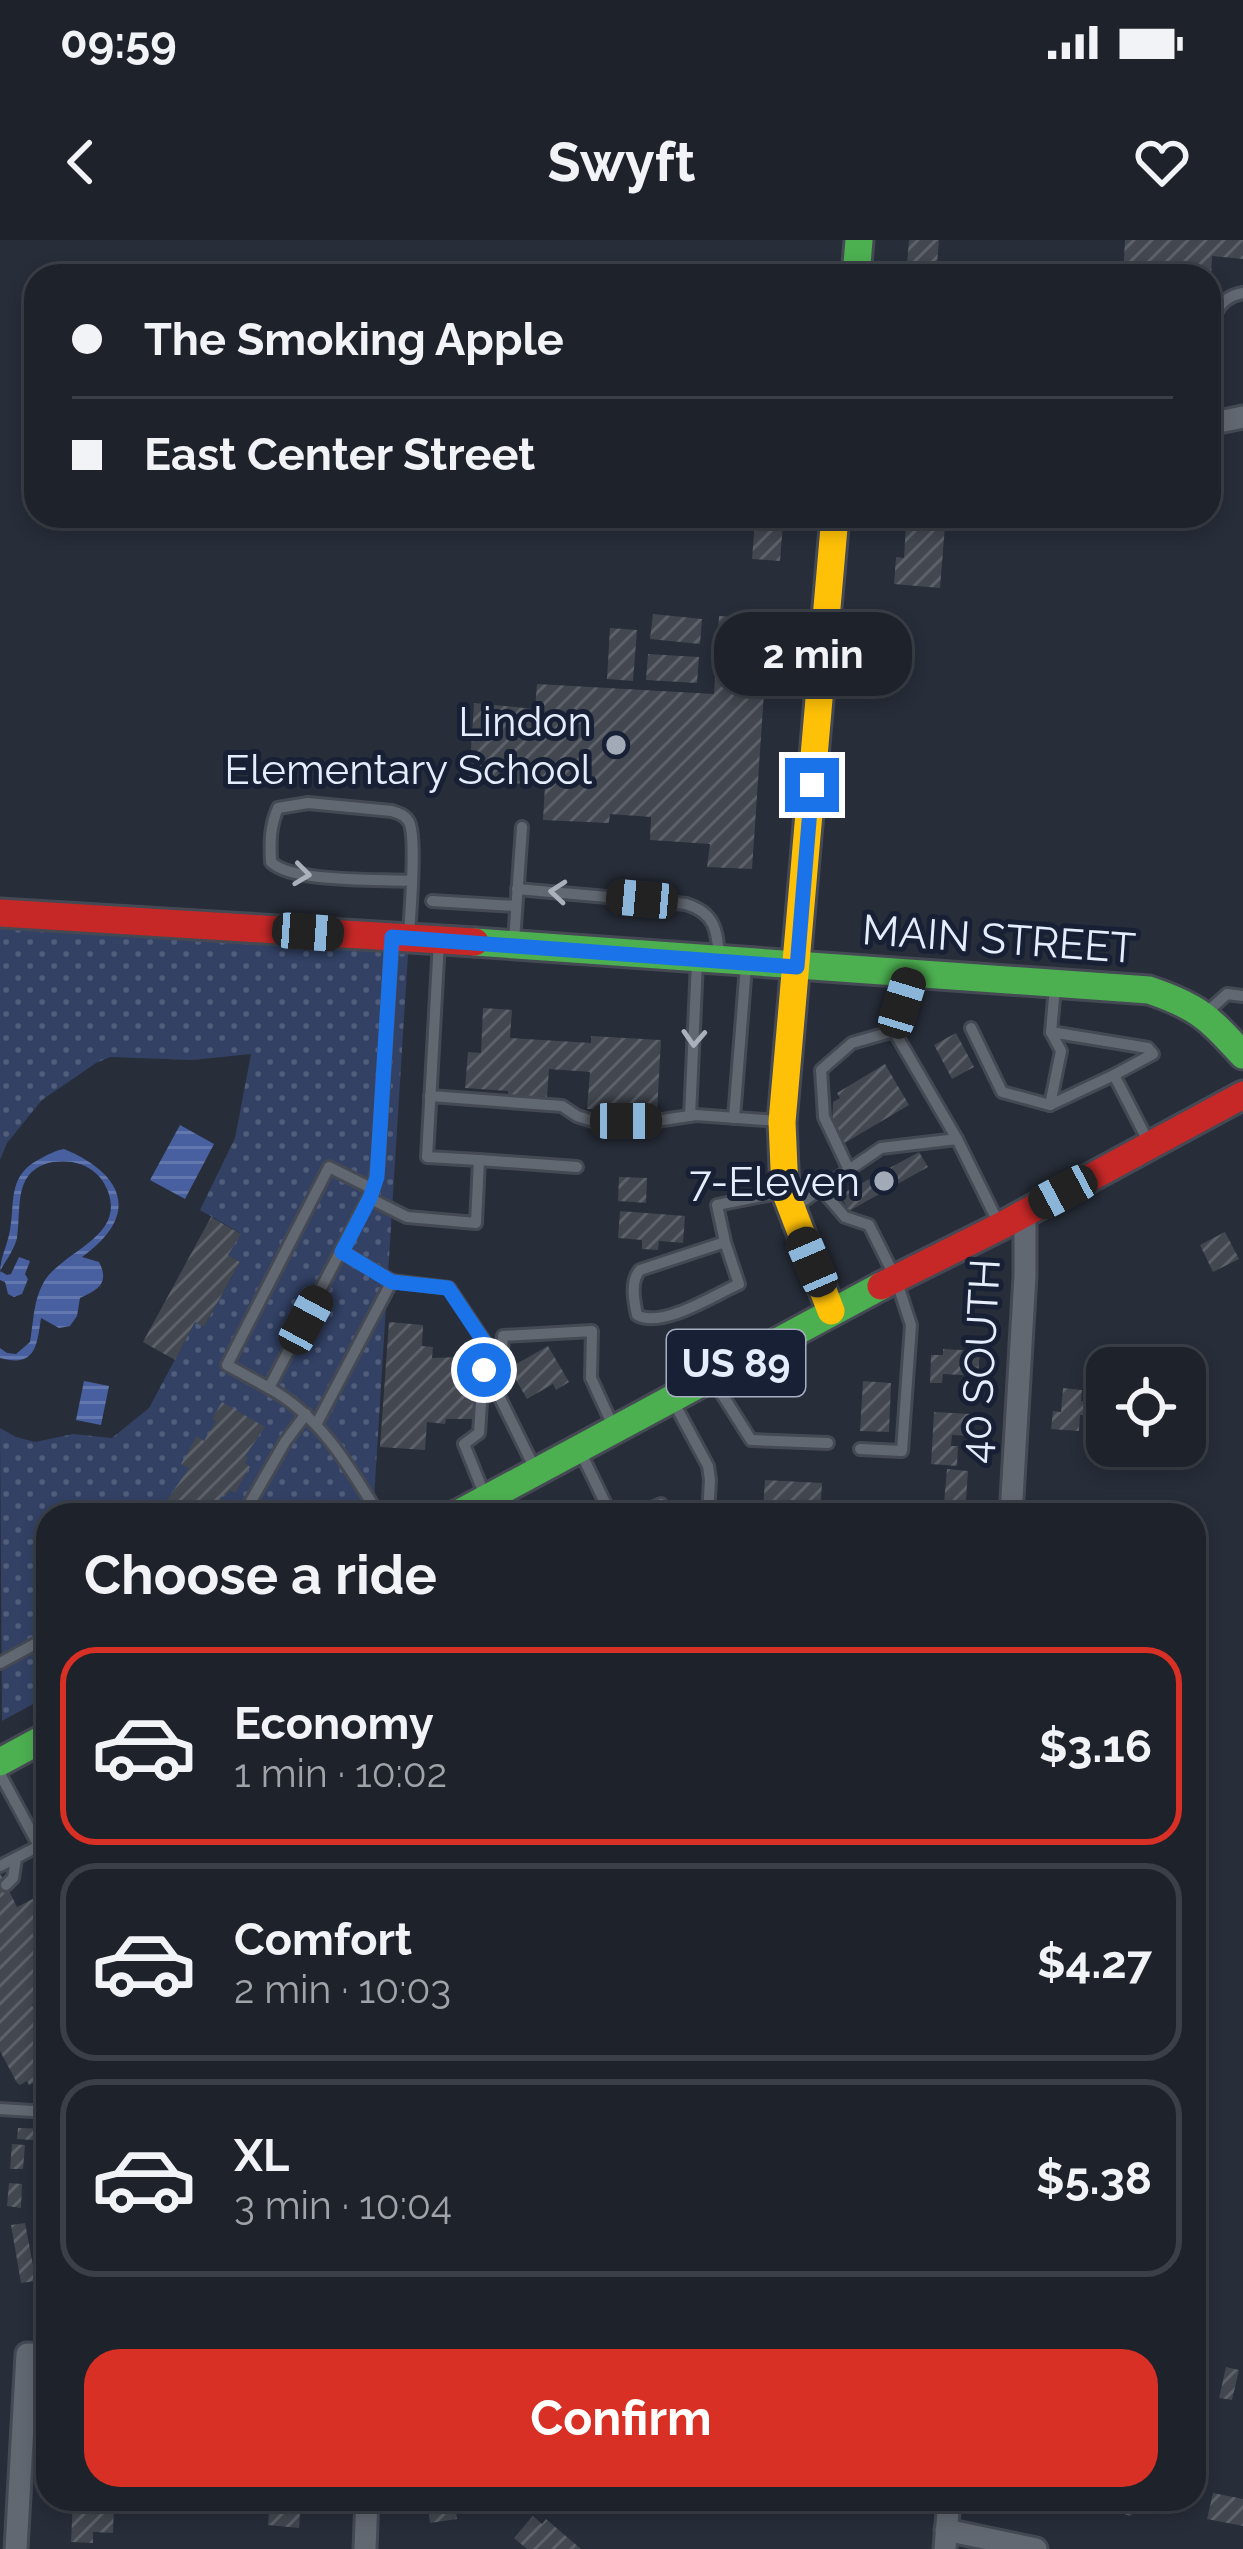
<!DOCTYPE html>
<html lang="en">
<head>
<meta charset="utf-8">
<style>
	:root { --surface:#1d222b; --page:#2a2f37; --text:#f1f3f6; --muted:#a0a4a9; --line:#3b3f47; --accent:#d93025 }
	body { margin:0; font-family:Raleway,sans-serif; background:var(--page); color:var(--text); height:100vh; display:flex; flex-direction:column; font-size:45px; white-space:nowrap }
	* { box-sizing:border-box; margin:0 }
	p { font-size:39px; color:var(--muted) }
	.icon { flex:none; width:66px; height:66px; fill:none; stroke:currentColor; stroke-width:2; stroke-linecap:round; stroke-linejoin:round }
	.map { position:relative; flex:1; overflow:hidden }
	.side { position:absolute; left:36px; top:1263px; width:1170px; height:1008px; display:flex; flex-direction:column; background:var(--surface); border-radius:36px; box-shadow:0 6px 18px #0003,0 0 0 3px var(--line) }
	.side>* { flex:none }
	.guide { position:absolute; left:24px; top:24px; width:1197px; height:264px; border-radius:36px; box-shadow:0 6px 18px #0003,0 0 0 3px var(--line); display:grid; align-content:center; height:264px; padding:0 48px; background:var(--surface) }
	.fabs { position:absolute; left:1086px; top:1107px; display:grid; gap:24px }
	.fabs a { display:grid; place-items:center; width:120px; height:120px; border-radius:24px; background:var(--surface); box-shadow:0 6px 18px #0003,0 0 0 3px var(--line); font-size:60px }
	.end { position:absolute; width:54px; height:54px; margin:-27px; border:15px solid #1a73e8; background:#fff; box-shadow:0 0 0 6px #fff }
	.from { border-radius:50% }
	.bubble { position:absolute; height:84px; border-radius:36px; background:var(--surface); box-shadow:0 6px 18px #0003,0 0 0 3px var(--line); font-size:39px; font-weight:700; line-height:84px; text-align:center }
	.car { position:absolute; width:36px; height:72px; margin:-36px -18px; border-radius:15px; box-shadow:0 0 9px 3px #0007; background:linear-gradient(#222 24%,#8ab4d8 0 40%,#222 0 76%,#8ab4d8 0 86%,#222 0) }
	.guide b { display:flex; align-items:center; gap:42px; height:114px; font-size:45px }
	.guide b+b { border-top:3px solid var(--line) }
	.guide i { width:30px; height:30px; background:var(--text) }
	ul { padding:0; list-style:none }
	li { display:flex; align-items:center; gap:36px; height:198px; margin:0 24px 18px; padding:0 24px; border:6px solid var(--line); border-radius:36px }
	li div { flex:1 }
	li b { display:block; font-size:45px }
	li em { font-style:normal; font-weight:700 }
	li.active { border-color:var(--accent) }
	li>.icon { width:108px; height:108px; stroke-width:1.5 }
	h2 { padding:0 48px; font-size:54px; line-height:144px }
	.primary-button { display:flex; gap:24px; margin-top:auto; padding:24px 48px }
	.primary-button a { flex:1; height:138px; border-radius:36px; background:var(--accent); color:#fff; font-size:48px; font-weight:700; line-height:138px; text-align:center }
	.status { display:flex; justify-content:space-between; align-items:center; height:84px; padding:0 60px; background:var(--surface); direction:ltr }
	.status svg { height:33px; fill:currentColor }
	header { display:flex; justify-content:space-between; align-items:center; height:156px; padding:0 48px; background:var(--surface); font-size:54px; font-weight:700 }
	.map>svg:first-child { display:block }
	.green { fill:url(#green-dots) }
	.water { fill:url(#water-rules) }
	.building { fill:url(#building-hatch) }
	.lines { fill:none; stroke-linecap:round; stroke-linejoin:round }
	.lane-casing { stroke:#444954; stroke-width:16 }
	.street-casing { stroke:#444954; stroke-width:27 }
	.fast-casing { stroke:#444954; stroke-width:33 }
	.slow-casing { stroke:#444954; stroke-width:33 }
	.jam-casing { stroke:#444954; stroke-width:33 }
	.lane { stroke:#626871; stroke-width:10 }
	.street { stroke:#626871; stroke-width:21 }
	.fast { stroke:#4caf50; stroke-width:27 }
	.slow { stroke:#ffc107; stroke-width:27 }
	.jam { stroke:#c62828; stroke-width:27 }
	.oneway { stroke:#aab1bd }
	.route { stroke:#1a73e8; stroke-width:15 }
	.poi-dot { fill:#a2a9b7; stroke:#172035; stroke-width:4.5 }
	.labels { text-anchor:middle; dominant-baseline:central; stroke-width:10; stroke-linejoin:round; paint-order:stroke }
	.shield { fill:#172035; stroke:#a7afc0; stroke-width:3 }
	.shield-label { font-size:39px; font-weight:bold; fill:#e5ecfb }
	.poi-label { font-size:42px; fill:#e5ecfb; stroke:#172035; text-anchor:end }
	.street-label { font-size:42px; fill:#e5ecfb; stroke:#172035 }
</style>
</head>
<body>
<div class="status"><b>09:59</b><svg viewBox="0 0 49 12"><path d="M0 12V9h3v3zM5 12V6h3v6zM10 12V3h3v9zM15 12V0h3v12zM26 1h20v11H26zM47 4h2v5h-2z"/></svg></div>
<header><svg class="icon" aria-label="back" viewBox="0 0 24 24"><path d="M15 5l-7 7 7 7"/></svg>Swyft<svg class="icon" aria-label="heart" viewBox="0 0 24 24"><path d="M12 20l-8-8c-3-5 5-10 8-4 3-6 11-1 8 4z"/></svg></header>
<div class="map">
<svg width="1243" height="2309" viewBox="0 0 1243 2309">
	<defs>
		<pattern id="green-dots" width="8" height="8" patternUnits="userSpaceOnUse" patternTransform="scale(3)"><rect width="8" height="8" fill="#324164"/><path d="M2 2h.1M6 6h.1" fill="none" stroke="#505d7b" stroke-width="1.8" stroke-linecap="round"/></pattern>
		<pattern id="water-rules" width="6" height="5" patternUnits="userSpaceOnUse" patternTransform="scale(3)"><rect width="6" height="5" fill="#4860a0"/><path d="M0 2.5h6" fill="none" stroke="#6277ae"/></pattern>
		<pattern id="building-hatch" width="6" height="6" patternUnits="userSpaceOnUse" patternTransform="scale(3)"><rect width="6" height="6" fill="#424750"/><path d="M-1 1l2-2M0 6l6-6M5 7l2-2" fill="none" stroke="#5d626a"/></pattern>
	</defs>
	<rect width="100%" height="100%" fill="#272d39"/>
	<path class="green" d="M0,673L409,698L373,1275H48V1456L2,1481L0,1188L16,1197L35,1202L73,1194L112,1198L149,1168L195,1082L204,1087L240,1022L228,1015L240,993L200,970L235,898L251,814L192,820L110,817L96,823L42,860L7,903L0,920Z"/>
	<g class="water">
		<path d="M180,885L214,904L185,959L150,940Z"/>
		<path d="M64,909C124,934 141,975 82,1017L99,1022C110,1043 98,1050 80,1058L77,1076L70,1086L59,1088L41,1078C37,1105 36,1128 0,1118V1108L7,1113L16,1114L30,1102C34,1080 33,1060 45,1040C65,1010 127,996 107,949C102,937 92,928 80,924C72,921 62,921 53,922C12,930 22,968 17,998C14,1010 6,1020 0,1031L7,1035L11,1034L19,1017L30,1021L25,1034L28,1039L22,1054L14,1057L8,1054L5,1042L0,1040C0,1017 4,1015 9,995C16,965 6,937 38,920C47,915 54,911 64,909Z"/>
		<path d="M84,1141L109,1146L101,1185L76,1180Z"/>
	</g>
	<g class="building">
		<path d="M909,0H939L937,25H943V36H906Z"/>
		<path d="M1125,0H1243V19L1212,16L1211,36H1123Z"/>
		<path d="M755,281L783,284L780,321L752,319Z"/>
		<path d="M906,283L945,286L940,348L894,344L896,317L904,318Z"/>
		<path d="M653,374L702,379L700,404L650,399Z"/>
		<path d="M719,376L769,379L752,629L707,627L710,604L650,600L651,577L610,574L609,583L543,580L545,545L469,541L474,463L535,469L537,444L714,454Z"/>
		<path d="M610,388L637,390L633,441L607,439Z"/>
		<path d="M648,414L699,417L697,443L646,440Z"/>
		<path d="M483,768L512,770L510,798L591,803V796L661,800L657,873L587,869L590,832L549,829L547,857L508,855V851L465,848L468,812L481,813Z"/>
		<path d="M956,793L974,827L952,839L934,805Z"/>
		<path d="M885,824L909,865L843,904L832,886L833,862L840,858L837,853Z"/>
		<path d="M919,912L928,927L849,971L840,955Z"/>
		<path d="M619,937L647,938L646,963L618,961Z"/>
		<path d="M620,971L685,976L683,1003L659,1001L658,1010L642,1009V1000L618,998Z"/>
		<path d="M211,977L241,994L228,1015L240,1022L204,1087L195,1082L175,1120L143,1102Z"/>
		<path d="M1225,992L1239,1019L1213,1032L1200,1005Z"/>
		<path d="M389,1082L423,1085L422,1106L433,1107L432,1118L462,1117V1110L482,1112L477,1179H446L445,1184L427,1182L425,1210L380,1207Z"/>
		<path d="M548,1106L569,1142L556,1150L553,1144L527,1159L509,1128Z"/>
		<path d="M943,1109L980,1111L978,1136L943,1134L942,1143H930L931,1115H943Z"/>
		<path d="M863,1141L891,1143L889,1192L860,1191Z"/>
		<path d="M1063,1148L1082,1150L1081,1161L1094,1162L1092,1176L1080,1175L1079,1191L1051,1189L1053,1171L1061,1172Z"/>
		<path d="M222,1162L265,1187L245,1216L248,1217L245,1223L250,1227L235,1253L230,1250L226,1256L223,1254L215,1269L219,1271L216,1275H179L176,1273L177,1271L165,1263L189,1228L181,1224L197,1196L204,1201L216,1181L212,1179Z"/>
		<path d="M934,1172L971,1174L970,1196L952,1195L951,1206H958L957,1226L931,1224Z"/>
		<path d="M947,1229L968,1231L965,1275H943Z"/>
		<path d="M765,1240L822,1243L820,1275H791V1270L763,1269Z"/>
		<path d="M0,1633L17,1667L48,1651V1756L32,1765L48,1795V1835L29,1845L27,1841L20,1845L17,1843L0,1811Z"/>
		<path d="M18,1888L48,1889V1901L17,1899Z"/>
		<path d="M12,1904L25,1905L23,1929H10Z"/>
		<path d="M43,1905H48V1969L40,1968V1944H34V1914L43,1915Z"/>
		<path d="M9,1943L22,1944L21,1968L7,1966Z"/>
		<path d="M25,1983L36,2041L21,2043L11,1985Z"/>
		<path d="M1226,2127L1239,2130L1232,2160L1219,2158Z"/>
		<path d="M1213,2253L1243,2259V2286L1207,2279Z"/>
		<path d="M73,2259H135V2267H114L113,2293L93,2292V2303L71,2302Z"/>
		<path d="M270,2259H301L299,2288L268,2285Z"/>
		<path d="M427,2259H454L457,2279L430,2283Z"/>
		<path d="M1087,2259H1136L1131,2276L1086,2264Z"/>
		<path d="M533,2276L542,2284L546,2279L581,2309H527L514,2298Z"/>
	</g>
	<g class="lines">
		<defs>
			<g id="lane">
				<path d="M1209,109C1211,83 1214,58 1243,53"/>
				<path d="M517,649L686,664C715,673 717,690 719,717"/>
				<path d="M432,661L516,666"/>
				<path d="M409,695C410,674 417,597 409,582C405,575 400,574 392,571L308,563L278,568C270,586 270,602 271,622C292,643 380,639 411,641"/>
				<path d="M514,701L522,587"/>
				<path d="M909,738L894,791L957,899"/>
				<path d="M1055,747L1051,792L1148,808L1153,814L1114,835L1148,901"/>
				<path d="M1206,773L1227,754L1243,756"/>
				<path d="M971,788L1002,852L1050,865L1114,835"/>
				<path d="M430,856L562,866L577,876L596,882L656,881L696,875L779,881"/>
				<path d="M1050,865L1061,811L1051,792"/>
				<path d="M690,876L697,722"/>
				<path d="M734,878L746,726"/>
				<path d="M479,920L577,927"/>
				<path d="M849,930L824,877L821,830L852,803L894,791"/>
				<path d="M821,949L845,977L869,985L896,1039L911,1085L902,1211L860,1209"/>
				<path d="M371,959L407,977L476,983L479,920L427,917L439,701"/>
				<path d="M793,968L881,908L957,899L998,982"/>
				<path d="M725,1002L739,1044C714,1055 662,1089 637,1075C634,1061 630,1041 640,1030L725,1002L717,965L782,952"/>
				<path d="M342,1012L392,1041"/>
				<path d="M713,1140L751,1200L828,1203"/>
				<path d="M269,1148L227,1125L329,927L373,949"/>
				<path d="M673,1161L708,1226L710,1240L708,1275"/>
				<path d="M317,1183L392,1041L449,1048L485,1102L479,1193L464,1204L485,1256"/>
				<path d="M580,1211L611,1275"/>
				<path d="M535,1229L499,1156L503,1096L592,1091L591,1138L613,1186"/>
				<path d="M504,1253L512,1275"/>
				<path d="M243,1275L285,1202L306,1174"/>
				<path d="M379,1275C349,1226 321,1177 269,1148L373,949L378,924L392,700"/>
				<path d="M637,1275L661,1264L660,1275"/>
				<path d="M0,1423L48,1397"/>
				<path d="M0,1534L39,1606L0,1626"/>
				<path d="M6,1645L13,1638L16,1618"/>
				<path d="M0,1869L48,1872"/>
			</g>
			<g id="street">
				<path d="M1209,184L1243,177"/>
				<path d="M1011,1275L1025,1036V971"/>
				<path d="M946,2290L1036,2309"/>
				<path d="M16,2309L27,2114L48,2115"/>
				<path d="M365,2309L367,2259"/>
				<path d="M945,2309L949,2259"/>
			</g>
			<g id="fast">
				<path d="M856,36L859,0"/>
				<path d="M475,702L1149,750C1199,767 1208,777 1243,815"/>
				<path d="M456,1275L881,1046"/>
				<path d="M0,1522L48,1496"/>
			</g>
			<path id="slow" d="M831,1071L785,951L782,882L835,276"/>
			<g id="jam">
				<path d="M0,673L475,702"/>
				<path d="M881,1046L1001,986L1243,855"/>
			</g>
		</defs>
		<use href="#lane" class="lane-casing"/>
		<use href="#street" class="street-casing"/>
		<use href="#fast" class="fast-casing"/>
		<use href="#slow" class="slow-casing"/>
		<use href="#jam" class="jam-casing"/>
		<use href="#lane" class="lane"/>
		<use href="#street" class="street"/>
		<use href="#fast" class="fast"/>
		<use href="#slow" class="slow"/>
		<use href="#jam" class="jam"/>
	</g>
	<defs><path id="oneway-chevron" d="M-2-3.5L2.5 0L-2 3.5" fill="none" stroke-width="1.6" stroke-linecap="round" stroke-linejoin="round" transform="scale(3)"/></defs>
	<g class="oneway">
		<use href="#oneway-chevron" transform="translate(302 634) rotate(7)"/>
		<use href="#oneway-chevron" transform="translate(558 652) rotate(-175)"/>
		<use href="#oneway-chevron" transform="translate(694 798) rotate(93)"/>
	</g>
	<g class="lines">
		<path class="route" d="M484,1130V1102L448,1048L392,1042L342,1012L370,958L377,937L392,697L797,727L812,545"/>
	</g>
	<g class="poi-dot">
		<circle cx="616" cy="505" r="12"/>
		<circle cx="884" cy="941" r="12"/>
	</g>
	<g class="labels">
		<rect class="shield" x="667" y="1090" width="138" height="66" rx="9"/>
		<g class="shield-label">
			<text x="736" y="1123">US 89</text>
		</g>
		<g class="poi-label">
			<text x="592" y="481">Lindon<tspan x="592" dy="48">Elementary School</tspan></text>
			<text x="860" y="941">7-Eleven</text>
		</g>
		<g class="street-label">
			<text transform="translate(999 699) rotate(4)">MAIN STREET</text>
			<text transform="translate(980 1121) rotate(-87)">40 SOUTH</text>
		</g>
	</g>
</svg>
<div class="fabs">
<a><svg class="icon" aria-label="locate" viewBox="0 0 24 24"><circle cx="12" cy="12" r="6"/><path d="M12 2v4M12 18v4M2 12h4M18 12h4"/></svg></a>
</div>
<i class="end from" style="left:484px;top:1130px"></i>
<i class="end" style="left:812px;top:545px"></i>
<div class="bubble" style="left:714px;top:372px;width:198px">2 min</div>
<i class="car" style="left:642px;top:659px;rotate:275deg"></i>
<i class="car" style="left:308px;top:692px;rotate:94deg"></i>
<i class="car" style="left:902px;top:763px;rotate:17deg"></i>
<i class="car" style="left:626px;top:881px;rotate:90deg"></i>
<i class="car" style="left:1063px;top:952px;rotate:242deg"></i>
<i class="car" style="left:812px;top:1022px;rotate:337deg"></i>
<i class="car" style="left:306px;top:1080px;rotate:28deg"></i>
<div class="guide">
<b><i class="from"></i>The Smoking Apple</b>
<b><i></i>East Center Street</b>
</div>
<section class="side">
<h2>Choose a ride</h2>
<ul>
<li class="active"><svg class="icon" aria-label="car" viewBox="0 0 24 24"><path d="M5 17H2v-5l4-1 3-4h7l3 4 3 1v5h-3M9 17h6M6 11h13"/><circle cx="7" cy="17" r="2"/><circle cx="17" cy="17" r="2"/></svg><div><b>Economy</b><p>1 min · 10:02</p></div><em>$3.16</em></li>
<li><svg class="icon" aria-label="car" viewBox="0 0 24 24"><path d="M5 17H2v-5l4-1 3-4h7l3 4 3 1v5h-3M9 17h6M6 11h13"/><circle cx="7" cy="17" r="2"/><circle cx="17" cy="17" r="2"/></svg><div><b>Comfort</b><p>2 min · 10:03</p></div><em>$4.27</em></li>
<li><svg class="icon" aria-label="car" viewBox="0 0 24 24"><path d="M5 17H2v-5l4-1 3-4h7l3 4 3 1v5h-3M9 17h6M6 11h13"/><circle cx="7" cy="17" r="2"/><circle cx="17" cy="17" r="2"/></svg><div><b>XL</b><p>3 min · 10:04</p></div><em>$5.38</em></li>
</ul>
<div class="primary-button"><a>Confirm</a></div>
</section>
</div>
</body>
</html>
